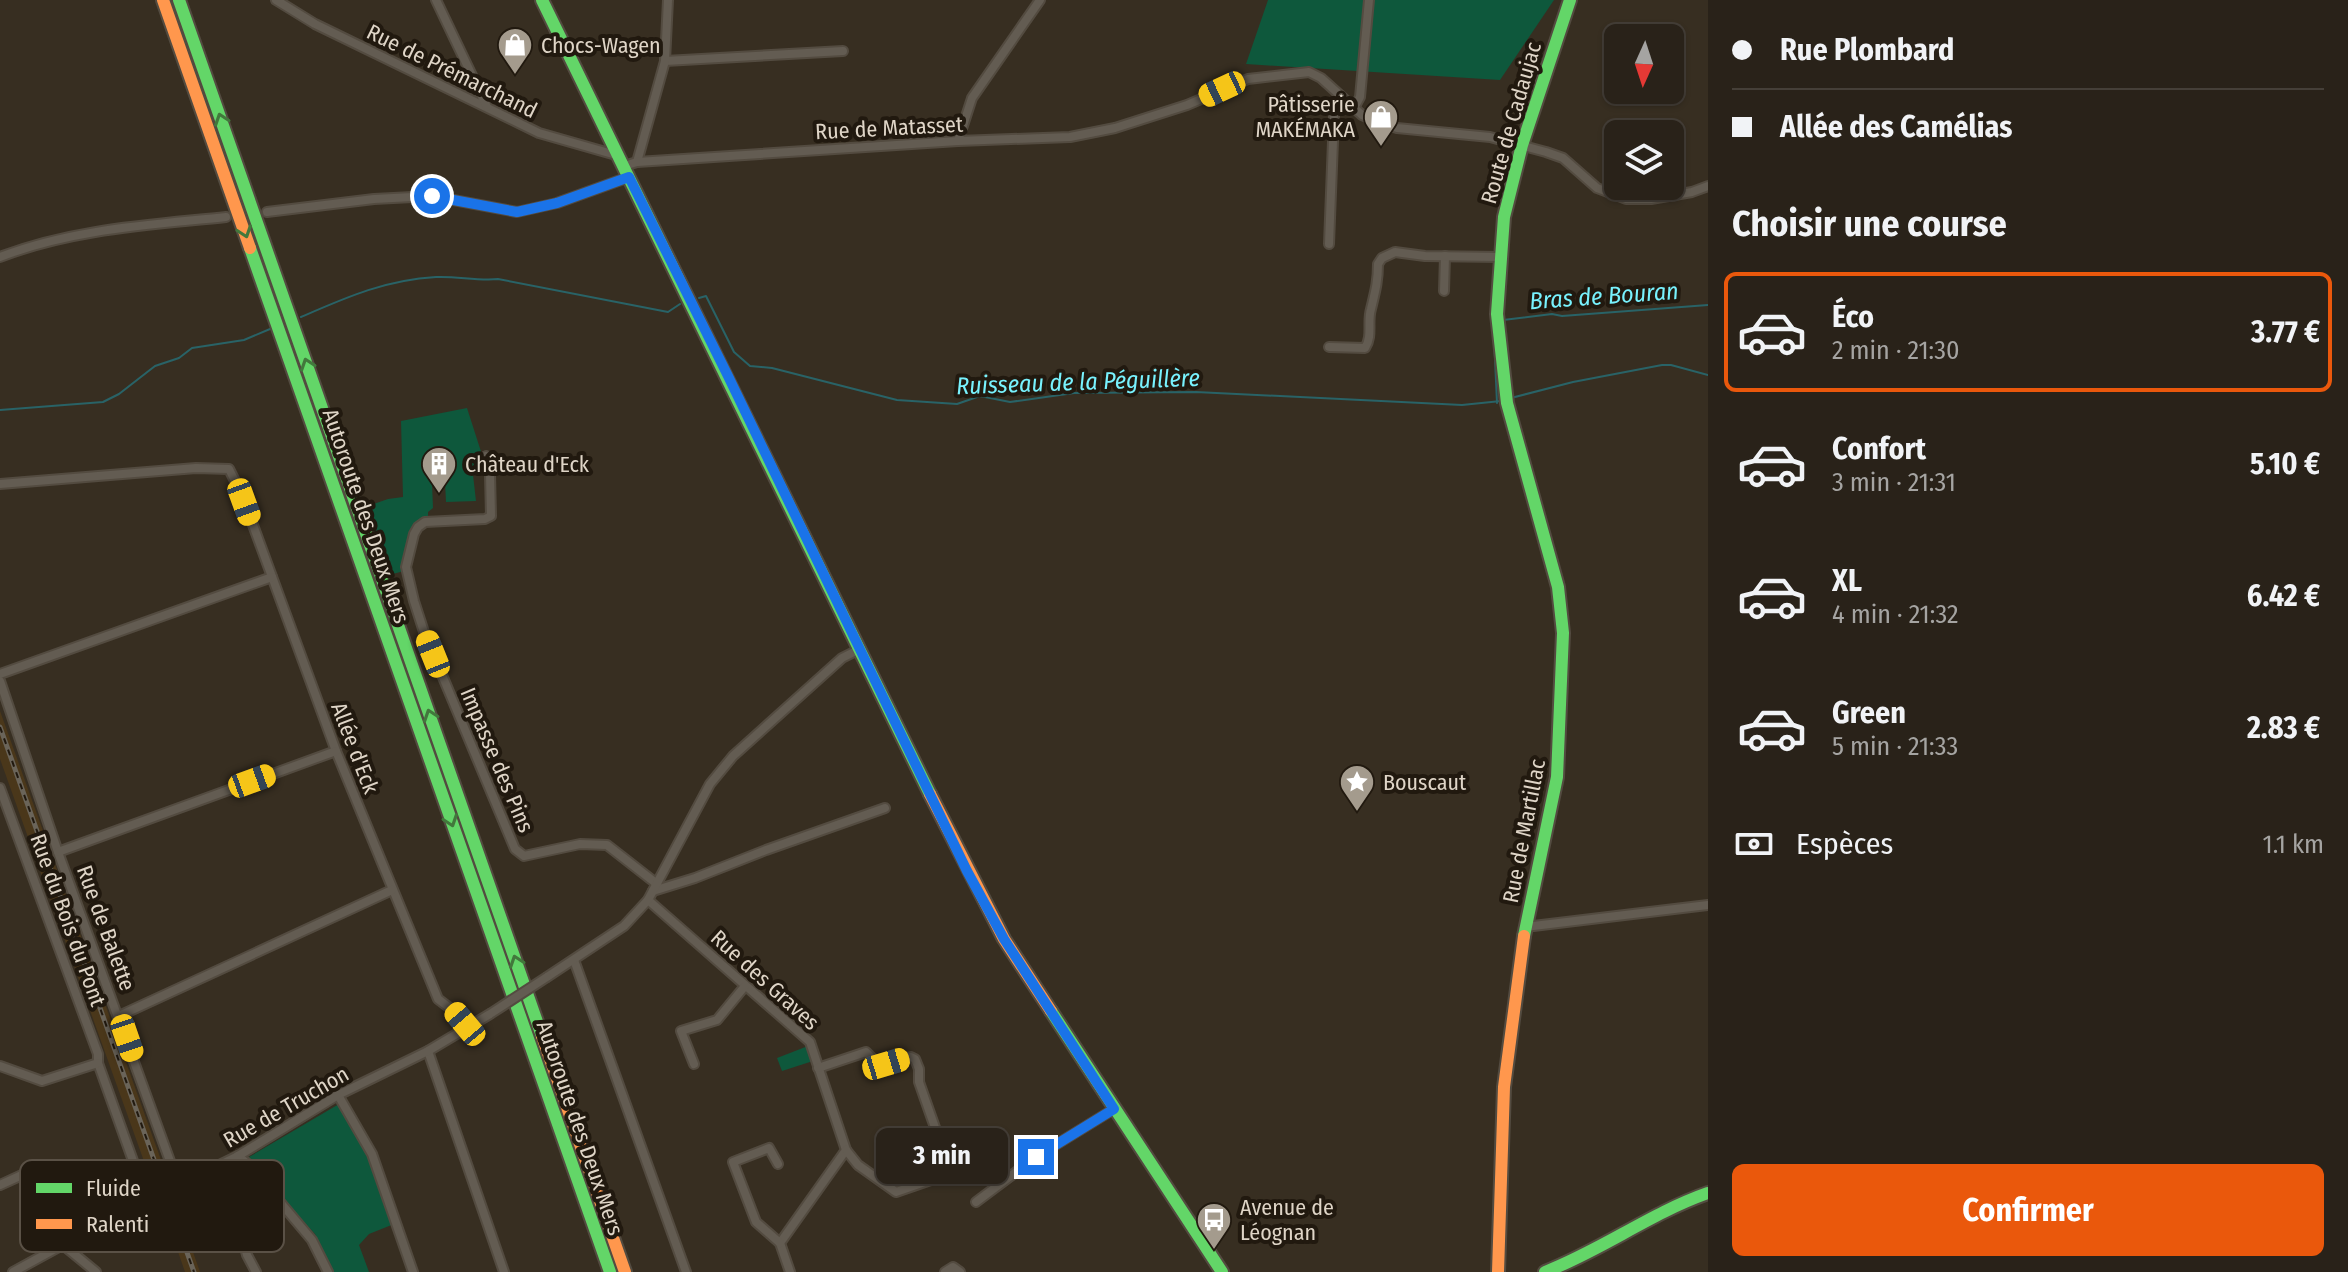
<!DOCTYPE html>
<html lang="fr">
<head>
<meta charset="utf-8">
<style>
	:root { --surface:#292219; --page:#312a22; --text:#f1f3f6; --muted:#a5a4a2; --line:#453f38; --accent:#ea580c }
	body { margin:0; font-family:"Fira Sans Condensed",sans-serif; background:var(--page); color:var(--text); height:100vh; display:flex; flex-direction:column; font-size:30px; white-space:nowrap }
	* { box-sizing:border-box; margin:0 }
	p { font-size:26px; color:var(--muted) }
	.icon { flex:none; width:44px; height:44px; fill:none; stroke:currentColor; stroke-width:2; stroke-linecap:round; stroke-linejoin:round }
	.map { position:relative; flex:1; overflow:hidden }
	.sheet { display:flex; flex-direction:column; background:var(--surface); width:640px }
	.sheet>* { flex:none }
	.top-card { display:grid; align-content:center; height:176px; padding:0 24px; background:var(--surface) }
	.needle { width:52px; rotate:183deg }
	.fabs { position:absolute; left:1604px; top:24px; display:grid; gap:16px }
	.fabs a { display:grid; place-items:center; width:80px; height:80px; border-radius:12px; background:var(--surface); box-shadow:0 2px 6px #0004,0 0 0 2px var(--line); font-size:40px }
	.end { position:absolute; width:36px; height:36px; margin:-18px; border:10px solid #1a73e8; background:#fff; box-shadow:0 0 0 4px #fff }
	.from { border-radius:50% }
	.bubble { position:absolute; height:56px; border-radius:12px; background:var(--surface); box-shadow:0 2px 6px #0004,0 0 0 2px var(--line); font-size:26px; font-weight:700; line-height:56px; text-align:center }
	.car { position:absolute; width:24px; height:48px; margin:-24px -12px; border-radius:10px; box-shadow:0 0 6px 2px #0007; background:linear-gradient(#f5c518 24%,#345 0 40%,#f5c518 0 76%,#345 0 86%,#f5c518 0) }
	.top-card b { display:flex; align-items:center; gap:28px; height:76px; font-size:30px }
	.top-card b+b { border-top:2px solid var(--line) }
	.top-card i { width:20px; height:20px; background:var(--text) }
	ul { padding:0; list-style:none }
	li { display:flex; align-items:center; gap:24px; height:120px; margin:0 16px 12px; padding:0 8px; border:4px solid transparent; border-radius:12px }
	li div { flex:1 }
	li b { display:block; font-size:30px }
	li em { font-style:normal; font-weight:700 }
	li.on { border-color:var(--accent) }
	li>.icon { width:72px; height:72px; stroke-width:1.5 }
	h2 { padding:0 24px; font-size:36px; line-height:96px }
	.pay { display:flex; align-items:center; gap:20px; height:88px; padding:0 24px; font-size:30px }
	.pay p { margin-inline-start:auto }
	.button { display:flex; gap:16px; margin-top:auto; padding:16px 24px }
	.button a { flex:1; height:92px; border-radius:12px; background:var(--accent); color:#fff; font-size:32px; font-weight:700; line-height:92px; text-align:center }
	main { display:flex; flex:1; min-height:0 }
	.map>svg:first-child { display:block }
	.built { fill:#4a371a }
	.green { fill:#0e583c }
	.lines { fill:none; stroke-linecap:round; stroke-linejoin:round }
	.stream { stroke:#296367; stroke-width:2 }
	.street-casing { stroke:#534b40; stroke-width:12 }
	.fast-casing { stroke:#534b40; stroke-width:16 }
	.slow-casing { stroke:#534b40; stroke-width:16 }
	.street { stroke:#635c52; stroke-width:8 }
	.fast { stroke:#63d668; stroke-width:12 }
	.slow { stroke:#ff974d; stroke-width:12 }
	.rail-casing { stroke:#6a6459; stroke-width:5 }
	.rail { stroke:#21190f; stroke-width:2; stroke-dasharray:6; stroke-linecap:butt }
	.street-bridge-casing { stroke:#534b40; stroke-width:12; stroke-linecap:butt }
	.street-bridge { stroke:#635c52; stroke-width:8 }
	.oneway { stroke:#42783c }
	.route { stroke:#1a73e8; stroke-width:10 }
	.labels { text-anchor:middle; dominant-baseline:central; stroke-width:8; stroke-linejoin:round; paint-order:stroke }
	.poi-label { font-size:22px; fill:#dfd5c7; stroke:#21190f; text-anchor:start }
	.street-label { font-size:22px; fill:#dfd5c7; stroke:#21190f }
	.water-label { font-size:24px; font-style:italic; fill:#78f2fe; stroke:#21190f }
	.key { fill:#21190f; stroke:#5a5146; stroke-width:2 }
	.key-label { font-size:22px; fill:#dfd5c7 }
</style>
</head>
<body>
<main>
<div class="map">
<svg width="1708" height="1272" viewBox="0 0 1708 1272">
	<rect width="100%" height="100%" fill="#372e21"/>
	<g class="built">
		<path d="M0,711L170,1185L155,1192L0,759Z"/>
		<path d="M173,1195L200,1272H185L160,1200Z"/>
	</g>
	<g class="green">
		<path d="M1268,0H1554L1500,80L1246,64Z"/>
		<path d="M467,408L485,464L472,466L476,501L446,502L445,482L432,483L433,508L428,512V520L414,525L404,571L389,575L365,507L388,499L403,497L401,421Z"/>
		<path d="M808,1046L813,1061L782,1071L777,1058Z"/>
		<path d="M339,1104L371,1157L394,1224L369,1234L359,1245L369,1272H334L315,1234L294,1212L249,1157Z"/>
	</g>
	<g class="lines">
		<g class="stream">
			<path d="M699,298L706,296L734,352L750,366L772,368L897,400L957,404L980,396L1010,402L1074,393L1196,392L1462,405L1501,401"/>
			<path d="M301,317C347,297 385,280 436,277C457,276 477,281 498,279L668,312L680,304"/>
			<path d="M1503,320L1552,314L1562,316L1708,305"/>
			<path d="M1494,338L1497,403"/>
			<path d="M1511,398L1573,382L1662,365H1671L1708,375"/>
			<path d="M0,410L103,402L119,394L155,366L179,358L192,348L244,340L270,329"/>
		</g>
		<defs>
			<g id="street">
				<path d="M276,0L315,24L539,133L616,155"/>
				<path d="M436,0L487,107"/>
				<path d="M665,61L843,51"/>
				<path d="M1354,108L1360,97L1369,0"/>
				<path d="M958,141L972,98L1040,0"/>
				<path d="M637,162L665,61L668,0"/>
				<path d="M624,166L637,162L958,141L1070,137L1115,128L1187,105L1248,79L1309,72L1321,78L1362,115L1378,122L1397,128L1490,137L1546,152L1563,158L1597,188L1626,199H1651L1692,192L1708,186"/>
				<path d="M267,212L374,199L432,196L517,212L557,203L629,177"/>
				<path d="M1329,244L1334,115L1340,97"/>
				<path d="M0,257C72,229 150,225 226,217"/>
				<path d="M1444,291L1445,256"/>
				<path d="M1329,347L1365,348C1373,336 1367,322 1371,309C1375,292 1378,282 1378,264L1382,258L1395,252L1425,256L1501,257"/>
				<path d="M486,456L490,474L491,516L485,519L425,522L418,527L414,534L406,567L414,601L424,632L515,849L524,856L580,844L607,845L657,884"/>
				<path d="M0,484L196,468L229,469L242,495L336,751L438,999L455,1012L468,1028"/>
				<path d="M0,674L272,577"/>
				<path d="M0,681L58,852L179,1186"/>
				<path d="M0,788L98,1054V1063L142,1186L144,1202"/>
				<path d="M58,852L336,751"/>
				<path d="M653,891L695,878L766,850L885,808"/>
				<path d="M648,900L810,1042L846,1150L780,1243L790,1272"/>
				<path d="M1525,927L1708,905"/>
				<path d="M574,960L686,1272"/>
				<path d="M547,977L624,926L648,900L710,784L733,756L842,658L860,649"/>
				<path d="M119,1016L392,890"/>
				<path d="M428,1051L504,1272"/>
				<path d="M694,1064L681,1031L717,1020L745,986"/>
				<path d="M0,1066L42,1081L98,1063"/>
				<path d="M818,1068L866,1052L877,1063L882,1064L911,1057L915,1059L919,1069V1082L951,1173"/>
				<path d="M338,1095L372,1154L413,1272"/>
				<path d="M846,1150L858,1165L896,1192L951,1173L982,1149V1134"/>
				<path d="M238,1156L248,1164L312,1240L328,1272"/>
				<path d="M238,1156L242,1172L244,1244L247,1255L256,1272"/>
				<path d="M778,1164L769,1148L733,1162L756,1222L780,1243"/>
				<path d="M0,1185L22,1175L40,1179L62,1244L96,1272"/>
				<path d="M976,1202L1036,1157L1114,1109"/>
				<path d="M13,1272L119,1214L238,1156L338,1095L428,1051L490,1014"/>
				<path d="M945,1272L953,1267L960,1272"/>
			</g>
			<g id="fast">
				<path d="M179,0L542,1036"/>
				<path d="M542,0C671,265 802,529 930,794"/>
				<path d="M250,248L610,1272"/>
				<path d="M1524,936L1557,777L1563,633L1558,587L1507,403L1497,314L1504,217L1522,145L1570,0"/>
				<path d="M1051,1011L1222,1272"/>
				<path d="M1545,1272C1602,1250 1651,1213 1708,1193"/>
			</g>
			<g id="slow">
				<path d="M163,0L250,248"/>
				<path d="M930,794L1004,939L1051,1011"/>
				<path d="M542,1036L625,1272"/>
				<path d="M1498,1272L1504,1087L1524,936"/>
			</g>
		</defs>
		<use href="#street" class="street-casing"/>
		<use href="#fast" class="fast-casing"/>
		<use href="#slow" class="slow-casing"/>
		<use href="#street" class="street"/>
		<use href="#fast" class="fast"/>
		<use href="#slow" class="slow"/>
		<defs>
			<path id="rail" d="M0,727L194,1272"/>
		</defs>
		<use href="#rail" class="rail-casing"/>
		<use href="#rail" class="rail"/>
		<defs>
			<path id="street-bridge" d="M490,1014L547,977"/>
		</defs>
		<use href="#street-bridge" class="street-bridge-casing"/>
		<use href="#street-bridge" class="street-bridge"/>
	</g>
	<defs><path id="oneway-chevron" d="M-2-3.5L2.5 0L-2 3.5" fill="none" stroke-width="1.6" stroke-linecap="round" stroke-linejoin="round" transform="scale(2)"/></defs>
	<g class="oneway">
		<use href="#oneway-chevron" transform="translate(221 119) rotate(-109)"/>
		<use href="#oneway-chevron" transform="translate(245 232) rotate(71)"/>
		<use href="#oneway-chevron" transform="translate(307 364) rotate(-109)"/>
		<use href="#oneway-chevron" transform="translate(430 715) rotate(-109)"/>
		<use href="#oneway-chevron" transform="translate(451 821) rotate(71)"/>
		<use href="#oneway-chevron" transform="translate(516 961) rotate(-109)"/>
	</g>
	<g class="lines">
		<path class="route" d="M432,196L517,212L557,203L629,177L728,376L967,871L1004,939L1114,1109L1036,1157"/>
	</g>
	<defs>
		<symbol id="shop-pin" viewBox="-11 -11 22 30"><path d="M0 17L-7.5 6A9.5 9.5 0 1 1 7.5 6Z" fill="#a49b8d" stroke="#21190f"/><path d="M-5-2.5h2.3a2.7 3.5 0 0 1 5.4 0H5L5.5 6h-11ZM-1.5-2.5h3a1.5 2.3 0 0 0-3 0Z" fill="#fff"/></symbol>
		<symbol id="building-pin" viewBox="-11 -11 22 30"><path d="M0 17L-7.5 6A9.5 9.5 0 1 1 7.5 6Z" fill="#a49b8d" stroke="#21190f"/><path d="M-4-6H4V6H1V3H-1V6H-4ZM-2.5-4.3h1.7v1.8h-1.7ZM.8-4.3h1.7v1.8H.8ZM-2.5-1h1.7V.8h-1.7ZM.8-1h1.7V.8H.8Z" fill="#fff"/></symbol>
		<symbol id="sight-pin" viewBox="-11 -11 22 30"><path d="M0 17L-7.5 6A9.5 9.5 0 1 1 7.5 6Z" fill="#a49b8d" stroke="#21190f"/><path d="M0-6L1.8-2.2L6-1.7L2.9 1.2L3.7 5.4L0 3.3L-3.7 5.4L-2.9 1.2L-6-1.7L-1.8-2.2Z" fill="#fff"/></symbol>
		<symbol id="bus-pin" viewBox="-11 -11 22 30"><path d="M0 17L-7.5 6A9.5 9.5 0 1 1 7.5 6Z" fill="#a49b8d" stroke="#21190f"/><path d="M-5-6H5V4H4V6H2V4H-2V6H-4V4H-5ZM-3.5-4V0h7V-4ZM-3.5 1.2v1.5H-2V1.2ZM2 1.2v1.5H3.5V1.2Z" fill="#fff"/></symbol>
	</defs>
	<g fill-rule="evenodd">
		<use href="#shop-pin" x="495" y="25" width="40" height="54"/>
		<use href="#shop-pin" x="1361" y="97" width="40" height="54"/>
		<use href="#building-pin" x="419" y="444" width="40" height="54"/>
		<use href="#sight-pin" x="1337" y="762" width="40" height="54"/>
		<use href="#bus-pin" x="1194" y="1200" width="40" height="54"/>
	</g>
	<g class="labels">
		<g class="poi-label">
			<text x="541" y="45">Chocs-Wagen</text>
			<text x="1355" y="104" text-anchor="end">Pâtisserie<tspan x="1355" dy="25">MAKÉMAKA</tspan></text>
			<text x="465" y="464">Château d'Eck</text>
			<text x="1383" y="782">Bouscaut</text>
			<text x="1240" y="1207">Avenue de<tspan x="1240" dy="25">Léognan</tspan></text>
		</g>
		<g class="street-label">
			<text transform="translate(452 71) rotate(26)">Rue de Prémarchand</text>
			<text transform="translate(1511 123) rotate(-74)">Route de Cadaujac</text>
			<text transform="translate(889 128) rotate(-3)">Rue de Matasset</text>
			<text transform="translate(366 516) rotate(71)">Autoroute des Deux Mers</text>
			<text transform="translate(355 748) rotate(69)">Allée d'Eck</text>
			<text transform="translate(497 760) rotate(67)">Impasse des Pins</text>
			<text transform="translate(1524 831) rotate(-79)">Rue de Martillac</text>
			<text transform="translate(68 920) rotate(70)">Rue du Bois du Pont</text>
			<text transform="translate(106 928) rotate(70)">Rue de Balette</text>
			<text transform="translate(765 980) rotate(42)">Rue des Graves</text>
			<text transform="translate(286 1107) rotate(-30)">Rue de Truchon</text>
			<text transform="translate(580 1128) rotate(71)">Autoroute des Deux Mers</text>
		</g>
		<g class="water-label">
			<text transform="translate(1604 296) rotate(-4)">Bras de Bouran</text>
			<text transform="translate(1078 382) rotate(-2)">Ruisseau de la Péguillère</text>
		</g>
	</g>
	<rect x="20" y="1160" width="264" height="92" rx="12" class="key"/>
	<rect x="36" y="1183" width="36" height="10" fill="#63d668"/>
	<rect x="36" y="1219" width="36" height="10" fill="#ff974d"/>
	<g class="key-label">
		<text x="86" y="1196">Fluide</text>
		<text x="86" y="1232">Ralenti</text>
	</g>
</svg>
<div class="fabs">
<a><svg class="needle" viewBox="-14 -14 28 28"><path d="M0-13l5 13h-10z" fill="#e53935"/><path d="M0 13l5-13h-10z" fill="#a5a4a2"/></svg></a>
<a><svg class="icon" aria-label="layers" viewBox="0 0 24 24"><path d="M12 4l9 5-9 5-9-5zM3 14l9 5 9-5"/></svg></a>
</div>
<i class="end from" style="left:432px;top:196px"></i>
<i class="end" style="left:1036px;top:1157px"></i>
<div class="bubble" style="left:876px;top:1128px;width:132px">3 min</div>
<i class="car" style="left:1222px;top:89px;rotate:245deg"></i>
<i class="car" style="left:244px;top:502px;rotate:160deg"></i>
<i class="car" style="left:433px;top:654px;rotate:338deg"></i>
<i class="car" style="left:252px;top:781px;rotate:70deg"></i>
<i class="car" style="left:465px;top:1024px;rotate:320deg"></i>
<i class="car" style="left:127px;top:1038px;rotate:161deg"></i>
<i class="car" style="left:886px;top:1064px;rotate:73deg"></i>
</div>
<section class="sheet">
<div class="top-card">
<b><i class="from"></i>Rue Plombard</b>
<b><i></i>Allée des Camélias</b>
</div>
<h2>Choisir une course</h2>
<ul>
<li class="on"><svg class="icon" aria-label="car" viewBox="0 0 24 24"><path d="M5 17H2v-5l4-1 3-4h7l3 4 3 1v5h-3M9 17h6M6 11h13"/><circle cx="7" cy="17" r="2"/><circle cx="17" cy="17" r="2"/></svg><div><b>Éco</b><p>2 min · 21:30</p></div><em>3.77 €</em></li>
<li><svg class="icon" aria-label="car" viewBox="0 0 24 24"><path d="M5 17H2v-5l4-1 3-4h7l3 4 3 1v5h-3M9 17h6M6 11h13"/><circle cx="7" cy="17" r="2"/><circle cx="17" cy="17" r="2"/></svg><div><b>Confort</b><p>3 min · 21:31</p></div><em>5.10 €</em></li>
<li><svg class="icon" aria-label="car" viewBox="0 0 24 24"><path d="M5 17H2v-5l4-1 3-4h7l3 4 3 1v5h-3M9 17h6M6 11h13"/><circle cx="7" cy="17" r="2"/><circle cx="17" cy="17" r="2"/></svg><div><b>XL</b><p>4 min · 21:32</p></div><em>6.42 €</em></li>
<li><svg class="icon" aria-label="car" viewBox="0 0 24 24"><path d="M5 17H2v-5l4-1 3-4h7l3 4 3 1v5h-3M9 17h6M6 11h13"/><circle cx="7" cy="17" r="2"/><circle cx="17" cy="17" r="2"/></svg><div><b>Green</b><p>5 min · 21:33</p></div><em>2.83 €</em></li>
</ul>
<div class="pay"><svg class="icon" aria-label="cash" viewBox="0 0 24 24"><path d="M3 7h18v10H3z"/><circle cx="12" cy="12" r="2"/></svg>Espèces<p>1.1 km</p></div>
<div class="button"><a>Confirmer</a></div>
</section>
</main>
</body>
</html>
